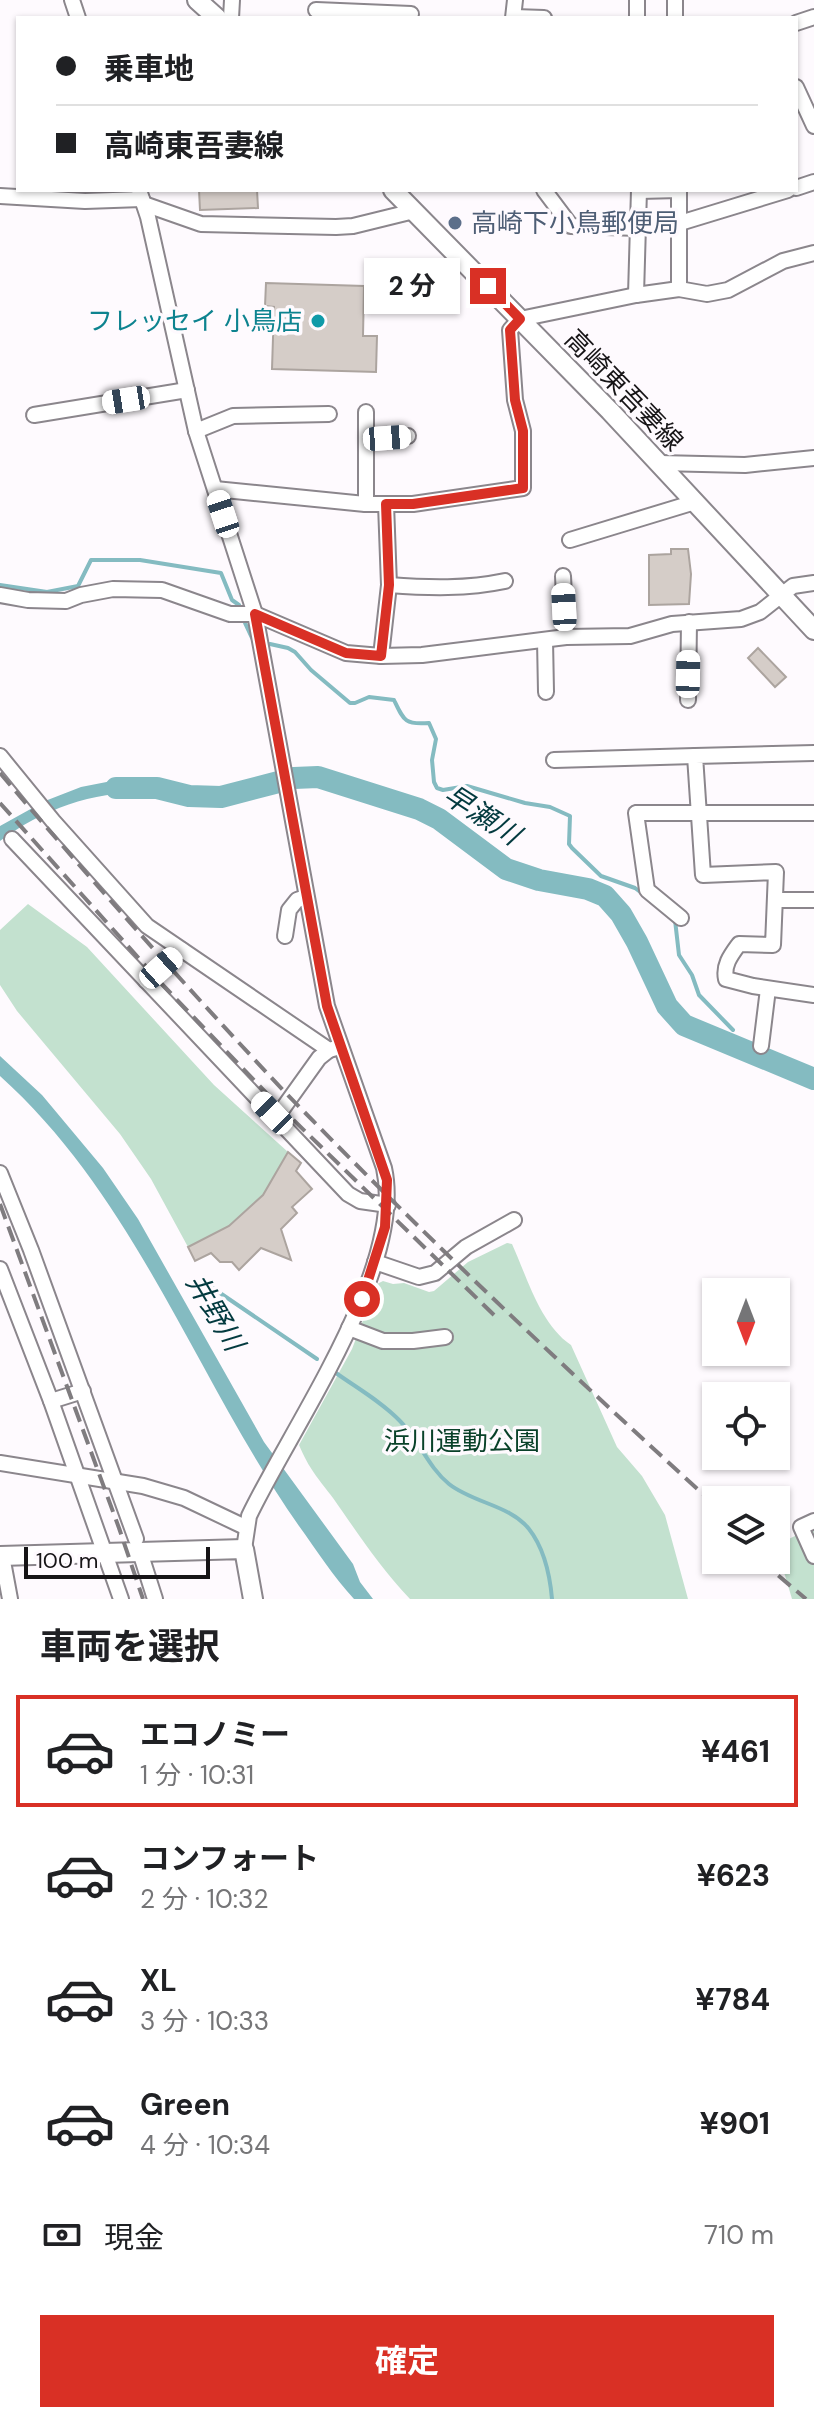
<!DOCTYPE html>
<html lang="ja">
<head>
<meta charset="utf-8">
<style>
	:root { --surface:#fff; --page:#f6f6f6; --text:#202124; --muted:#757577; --line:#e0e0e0; --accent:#d93025 }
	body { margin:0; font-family:"DM Sans","Noto Sans JP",sans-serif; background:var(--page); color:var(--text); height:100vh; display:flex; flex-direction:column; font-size:30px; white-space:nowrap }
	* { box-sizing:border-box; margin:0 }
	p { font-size:26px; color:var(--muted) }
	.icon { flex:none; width:44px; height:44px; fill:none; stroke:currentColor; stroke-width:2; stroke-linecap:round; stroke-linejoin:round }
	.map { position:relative; height:1599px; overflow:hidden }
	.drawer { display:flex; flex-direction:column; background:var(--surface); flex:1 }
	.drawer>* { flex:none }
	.hud { position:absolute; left:16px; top:16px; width:782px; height:176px; border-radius:0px; box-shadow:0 2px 6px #0004; display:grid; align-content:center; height:176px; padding:0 40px; background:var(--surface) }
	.needle { width:52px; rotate:180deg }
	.buttons { position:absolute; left:702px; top:1278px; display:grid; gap:16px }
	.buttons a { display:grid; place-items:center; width:88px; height:88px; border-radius:0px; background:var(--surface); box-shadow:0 2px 6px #0004; font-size:40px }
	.scale { position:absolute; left:24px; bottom:20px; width:186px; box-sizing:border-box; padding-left:8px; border:4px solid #161416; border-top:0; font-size:22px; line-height:28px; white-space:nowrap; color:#161416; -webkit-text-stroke:6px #fefafe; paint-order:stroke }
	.end { position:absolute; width:36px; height:36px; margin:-18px; border:10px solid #d93025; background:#fff; box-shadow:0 0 0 4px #fff }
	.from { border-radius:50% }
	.bubble { position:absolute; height:56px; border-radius:0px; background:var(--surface); box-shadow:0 2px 6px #0004; font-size:26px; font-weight:700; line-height:56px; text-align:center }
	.car { position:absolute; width:24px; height:48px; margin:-24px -12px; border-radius:10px; box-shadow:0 0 6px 2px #0007; background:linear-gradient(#fff 24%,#345 0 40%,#fff 0 76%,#345 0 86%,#fff 0) }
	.hud b { display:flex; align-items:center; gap:28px; height:76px; font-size:30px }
	.hud b+b { border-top:2px solid var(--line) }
	.hud i { width:20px; height:20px; background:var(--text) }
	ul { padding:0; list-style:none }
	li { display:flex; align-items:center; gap:24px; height:112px; margin:0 16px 12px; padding:0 24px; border:4px solid transparent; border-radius:0px }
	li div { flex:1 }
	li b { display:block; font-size:30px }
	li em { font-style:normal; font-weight:700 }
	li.current { border-color:var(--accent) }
	li>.icon { width:72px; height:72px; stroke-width:1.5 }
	h2 { padding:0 40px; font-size:36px; line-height:96px }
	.pay { display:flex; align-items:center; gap:20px; height:88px; padding:0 40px; font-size:30px }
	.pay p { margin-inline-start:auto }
	.cta { display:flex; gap:16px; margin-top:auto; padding:16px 40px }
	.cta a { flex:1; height:92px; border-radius:0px; background:var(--accent); color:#fff; font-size:32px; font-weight:700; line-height:92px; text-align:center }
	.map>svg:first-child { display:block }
	.green { fill:#c3e1cf }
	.water { fill:#84bbc1 }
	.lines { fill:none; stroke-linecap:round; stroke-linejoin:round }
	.stream { stroke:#84bbc1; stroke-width:4 }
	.river { stroke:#84bbc1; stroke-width:22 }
	.building { fill:#d5cdc8; stroke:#aca49f; stroke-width:2 }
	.minor-casing { stroke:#8b868c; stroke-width:18 }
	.major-casing { stroke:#8b868c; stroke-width:22 }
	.minor { stroke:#fff; stroke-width:14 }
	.major { stroke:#fff; stroke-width:18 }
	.rail { stroke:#7f7c7f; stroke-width:4; stroke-dasharray:16 8; stroke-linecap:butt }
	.route { stroke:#d93025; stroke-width:10 }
	.service-dot { fill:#5c6f8a; stroke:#fefafe; stroke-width:3 }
	.culture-dot { fill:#0f9aa8; stroke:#fefafe; stroke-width:3 }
	.labels { text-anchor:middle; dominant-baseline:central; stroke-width:7; stroke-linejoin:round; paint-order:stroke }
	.service-label { font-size:26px; fill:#4e5e75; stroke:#fefafe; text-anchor:start }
	.culture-label { font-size:26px; fill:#0d838f; stroke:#fefafe; text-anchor:end }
	.street-label { font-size:26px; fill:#161416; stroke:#fefafe }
	.park-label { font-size:26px; fill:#094129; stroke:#fefafe }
	.water-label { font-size:28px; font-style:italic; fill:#033a3f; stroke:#fefafe }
</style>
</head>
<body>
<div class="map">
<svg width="814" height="1599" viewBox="0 0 814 1599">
	<rect width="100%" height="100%" fill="#fefafe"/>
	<g class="green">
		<path d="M28,904L87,947L214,1085L288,1152L263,1195L229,1226L188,1247L151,1179L120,1134L17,1011L0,985V930Z"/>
		<path d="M507,1243L512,1244C527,1277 540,1324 571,1345L617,1447L642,1476L665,1515L688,1599H410C379,1566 359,1535 333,1498C318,1478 309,1469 299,1445L352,1349L377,1284L383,1281L393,1284L404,1283L429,1292L434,1291L468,1262Z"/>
		<path d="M814,1527V1599H792L776,1545Z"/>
	</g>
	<g class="water">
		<path d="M127,778H148L145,792C92,792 43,809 0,841V826L45,801L81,787Z"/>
		<path d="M0,1056L42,1095L103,1168L138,1219L264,1442L353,1564L360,1582L373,1599H354C333,1576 317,1551 299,1526C196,1379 136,1198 0,1076Z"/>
	</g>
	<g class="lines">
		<g class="stream">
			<path d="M0,585L47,592L78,586L91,560H140L221,573L232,600L239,605"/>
			<path d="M245,623L252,638"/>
			<path d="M270,644L288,648L295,652L311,670L350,703H355L369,697L394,700C404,721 405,725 429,723L436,739L432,760L434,782L437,788L443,790L467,786L525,803L550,807L570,816L569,844L572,848L601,876L635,888L643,894"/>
			<path d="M675,920L679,955L692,975L699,995L733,1030"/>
			<path d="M737,1048L739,1040"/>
			<path d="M201,1280L317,1359"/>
			<path d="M336,1373C357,1388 382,1402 400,1421C419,1440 428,1467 449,1484C473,1503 510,1505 529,1529C544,1548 550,1576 552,1599"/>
		</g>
		<path class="river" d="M116,788H157L189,796L221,797L294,778L318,777L419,809L439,819L506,869L539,880L588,889L605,896L621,914L637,942L667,1006L684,1025L814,1079"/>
	</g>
	<g class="building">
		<path d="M199,190H257L258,208L200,210Z"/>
		<path d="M266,283L364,286L363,336H377L376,372L272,369L274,307L265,306Z"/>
		<path d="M671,549H688L691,574L689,604L649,605V555L671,554Z"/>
		<path d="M758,648L786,677L775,687L748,658Z"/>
		<path d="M288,1152L301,1163L296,1171L312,1189L292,1207L297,1213L281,1229L291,1260L261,1248L239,1270L232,1262H220L211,1253L195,1261L188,1247L229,1226L263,1195Z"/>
	</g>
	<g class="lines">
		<defs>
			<g id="minor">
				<path d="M72,0L78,18"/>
				<path d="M675,0V18"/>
				<path d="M316,10L411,14"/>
				<path d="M514,17L544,18"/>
				<path d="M231,18L232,0"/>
				<path d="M513,18L515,0"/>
				<path d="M637,18V0"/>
				<path d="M796,23L814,17"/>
				<path d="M796,87L814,126"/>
				<path d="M796,188L814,182"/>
				<path d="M139,190L148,217L196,431L255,614L327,1006L384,1168C406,1267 292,1426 249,1516L244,1549"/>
				<path d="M544,190L571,226L640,228"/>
				<path d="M639,191L679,190V289"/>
				<path d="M0,196L85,201L142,199"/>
				<path d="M144,204L201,224L336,227L353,226L414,211"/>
				<path d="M680,223L788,190"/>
				<path d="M636,295L639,190"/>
				<path d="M366,412V504"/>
				<path d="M34,415L187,390"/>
				<path d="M196,431L233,416L329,414"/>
				<path d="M366,439L408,436"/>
				<path d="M659,463L745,465L814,458"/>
				<path d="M215,489L365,504H413L523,488V431L515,400L510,330L520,319L636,295L679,289L707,294L728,290L783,261L814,253"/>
				<path d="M570,540L695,502"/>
				<path d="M563,576L566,637"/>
				<path d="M389,585C429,588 467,589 505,581"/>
				<path d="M0,595L28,600L66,601L81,595L113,589L162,590L230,614H255L346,653L381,656L422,655L566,637L630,636L672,624L741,619L760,612L793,586L814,583"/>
				<path d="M545,640L546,692"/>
				<path d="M381,656L389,585L386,504"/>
				<path d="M688,700L689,622"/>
				<path d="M814,753L695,756L703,875L776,872L773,945L739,944C731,955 723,965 726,979L753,986L814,995"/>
				<path d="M0,756L53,821L147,926L329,1050L340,1047"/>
				<path d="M554,760L695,756"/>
				<path d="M12,839L348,1194L360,1201L388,1205"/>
				<path d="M775,900H814"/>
				<path d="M681,918L647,890L636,813H814"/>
				<path d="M285,936L289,910L297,900L306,897"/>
				<path d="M146,981L182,950"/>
				<path d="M761,1046L768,989"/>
				<path d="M276,1118L319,1058L329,1050"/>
				<path d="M0,1173L31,1250L136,1539"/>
				<path d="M375,1262L419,1277L435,1273L466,1247L514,1220"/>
				<path d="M0,1269L51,1401L121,1599"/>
				<path d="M349,1328L383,1341H413L445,1337"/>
				<path d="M51,1401L83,1391"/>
				<path d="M0,1463L143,1486L184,1498L245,1527"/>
				<path d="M814,1521L801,1527L814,1556"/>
				<path d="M140,1552L155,1599"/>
				<path d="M2,1556L10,1599"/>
			</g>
			<g id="major">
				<path d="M197,0L217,18"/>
				<path d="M393,190L610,411L814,630"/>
				<path d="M0,1556L244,1549L253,1599"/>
			</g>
		</defs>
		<use href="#minor" class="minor-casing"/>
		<use href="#major" class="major-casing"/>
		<use href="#minor" class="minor"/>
		<use href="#major" class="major"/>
		<g class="rail">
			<path d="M0,773C92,881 186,987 283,1090C422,1234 568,1371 716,1506"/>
			<path d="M0,803L160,982L274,1101L494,1315"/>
			<path d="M0,1204L119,1528L143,1599"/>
			<path d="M760,1560L806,1599"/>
		</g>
	</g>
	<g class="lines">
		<path class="route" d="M362,1299L385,1227L387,1180L327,1006L255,614L346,653L381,656L389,585L386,504H413L523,488V431L515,400L510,330L520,319L488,286"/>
	</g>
	<circle class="service-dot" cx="455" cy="223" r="8"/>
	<circle class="culture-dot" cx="318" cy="321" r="8"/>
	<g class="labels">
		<g class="service-label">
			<text x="471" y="223">高崎下小鳥郵便局</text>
		</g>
		<g class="culture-label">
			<text x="302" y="321">フレッセイ 小鳥店</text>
		</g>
		<g class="street-label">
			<text transform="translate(624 390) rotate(46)">高崎東吾妻線</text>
		</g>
		<g class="park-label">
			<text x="462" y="1441">浜川運動公園</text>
		</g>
		<g class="water-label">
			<text transform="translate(482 815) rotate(33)">早瀬川</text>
			<text transform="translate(215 1312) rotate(59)">井野川</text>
		</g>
	</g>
</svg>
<div class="buttons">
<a><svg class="needle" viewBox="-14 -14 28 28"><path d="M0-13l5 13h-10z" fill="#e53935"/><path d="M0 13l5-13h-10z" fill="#757577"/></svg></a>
<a><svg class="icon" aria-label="locate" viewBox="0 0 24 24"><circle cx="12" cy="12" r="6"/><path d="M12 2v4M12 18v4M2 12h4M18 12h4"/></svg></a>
<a><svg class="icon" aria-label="layers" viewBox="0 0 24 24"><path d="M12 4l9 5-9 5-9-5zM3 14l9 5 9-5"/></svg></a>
</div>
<div class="scale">100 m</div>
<i class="end from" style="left:362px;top:1299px"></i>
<i class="end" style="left:488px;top:286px"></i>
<div class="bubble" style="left:364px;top:258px;width:96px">2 分</div>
<i class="car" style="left:126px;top:400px;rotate:261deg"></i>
<i class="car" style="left:387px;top:438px;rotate:86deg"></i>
<i class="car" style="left:223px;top:514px;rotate:342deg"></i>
<i class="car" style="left:564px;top:607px;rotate:357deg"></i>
<i class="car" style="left:688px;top:674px;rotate:1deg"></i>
<i class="car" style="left:161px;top:968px;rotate:48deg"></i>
<i class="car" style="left:272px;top:1113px;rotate:316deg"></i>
<div class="hud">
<b><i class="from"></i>乗車地</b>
<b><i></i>高崎東吾妻線</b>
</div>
</div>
<section class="drawer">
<h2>車両を選択</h2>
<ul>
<li class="current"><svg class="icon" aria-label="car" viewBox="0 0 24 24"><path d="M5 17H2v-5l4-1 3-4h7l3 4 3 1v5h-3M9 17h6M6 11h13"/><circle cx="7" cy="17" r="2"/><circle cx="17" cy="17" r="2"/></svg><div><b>エコノミー</b><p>1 分 · 10:31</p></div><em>¥461</em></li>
<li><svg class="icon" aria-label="car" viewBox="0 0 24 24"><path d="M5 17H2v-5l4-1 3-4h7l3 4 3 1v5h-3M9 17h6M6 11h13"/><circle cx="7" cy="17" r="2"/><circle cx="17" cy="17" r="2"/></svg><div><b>コンフォート</b><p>2 分 · 10:32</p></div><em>¥623</em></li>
<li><svg class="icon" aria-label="car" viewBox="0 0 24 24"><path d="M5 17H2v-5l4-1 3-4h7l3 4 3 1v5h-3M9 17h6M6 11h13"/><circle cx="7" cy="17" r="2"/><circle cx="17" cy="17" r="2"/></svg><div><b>XL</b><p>3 分 · 10:33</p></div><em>¥784</em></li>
<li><svg class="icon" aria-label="car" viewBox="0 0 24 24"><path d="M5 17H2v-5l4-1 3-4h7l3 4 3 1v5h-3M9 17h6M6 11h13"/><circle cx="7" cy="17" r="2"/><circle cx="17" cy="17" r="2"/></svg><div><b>Green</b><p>4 分 · 10:34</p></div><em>¥901</em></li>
</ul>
<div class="pay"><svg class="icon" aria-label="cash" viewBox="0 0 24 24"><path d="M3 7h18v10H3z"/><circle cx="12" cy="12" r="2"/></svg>現金<p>710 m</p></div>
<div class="cta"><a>確定</a></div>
</section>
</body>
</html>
